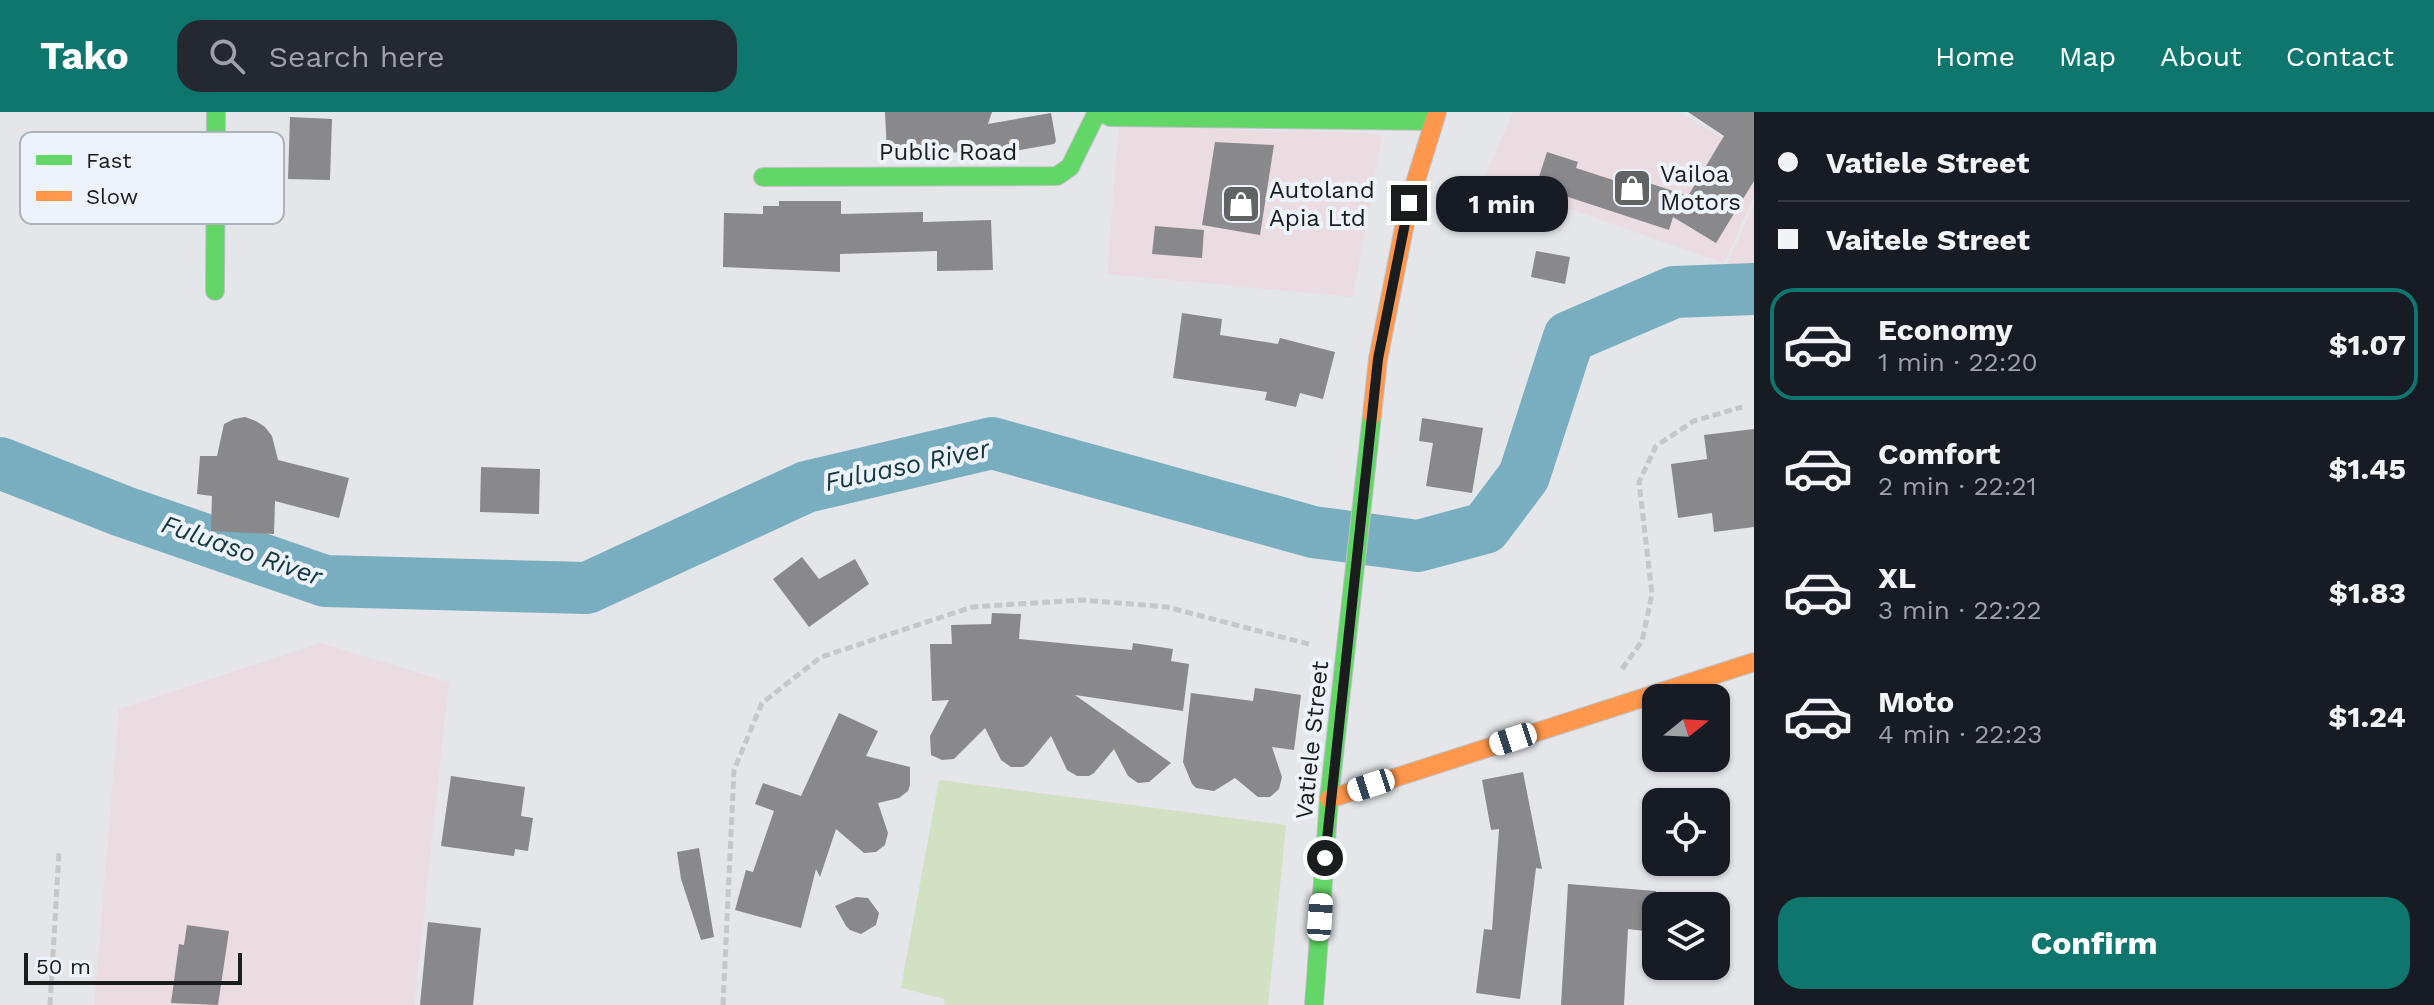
<!DOCTYPE html>
<html lang="en">
<head>
<meta charset="utf-8">
<style>
	:root { --surface:#171b24; --page:#242831; --text:#f1f3f6; --muted:#9ea1a6; --line:#363941; --accent:#0f766e }
	body { margin:0; font-family:"Work Sans",sans-serif; background:var(--page); color:var(--text); height:100vh; display:flex; flex-direction:column; font-size:30px; white-space:nowrap }
	* { box-sizing:border-box; margin:0 }
	p { font-size:26px; color:var(--muted) }
	.icon { flex:none; width:44px; height:44px; fill:none; stroke:currentColor; stroke-width:2; stroke-linecap:round; stroke-linejoin:round }
	.map { position:relative; flex:1; overflow:hidden }
	.details { display:flex; flex-direction:column; background:var(--surface); width:680px }
	.details>* { flex:none }
	.hud { display:grid; align-content:center; height:176px; padding:0 24px; background:var(--surface) }
	.needle { width:52px; rotate:72deg }
	.controls { position:absolute; left:1642px; top:572px; display:grid; gap:16px }
	.controls a { display:grid; place-items:center; width:88px; height:88px; border-radius:16px; background:var(--surface); box-shadow:0 2px 6px #0004; font-size:40px }
	.scale { position:absolute; left:24px; bottom:20px; width:218px; box-sizing:border-box; padding-left:8px; border:4px solid #1a1c1e; border-top:0; font-size:22px; line-height:28px; white-space:nowrap; color:#1a1c1e; -webkit-text-stroke:6px #edf3fb; paint-order:stroke }
	.end { position:absolute; width:36px; height:36px; margin:-18px; border:10px solid #1a1c1e; background:#fff; box-shadow:0 0 0 4px #fff }
	.from { border-radius:50% }
	.bubble { position:absolute; height:56px; border-radius:24px; background:var(--surface); box-shadow:0 2px 6px #0004; font-size:26px; font-weight:700; line-height:56px; text-align:center }
	.car { position:absolute; width:24px; height:48px; margin:-24px -12px; border-radius:10px; box-shadow:0 0 6px 2px #0007; background:linear-gradient(#fff 24%,#345 0 40%,#fff 0 76%,#345 0 86%,#fff 0) }
	.hud b { display:flex; align-items:center; gap:28px; height:76px; font-size:30px }
	.hud b+b { border-top:2px solid var(--line) }
	.hud i { width:20px; height:20px; background:var(--text) }
	ul { padding:0; list-style:none }
	li { display:flex; align-items:center; gap:24px; height:112px; margin:0 16px 12px; padding:0 8px; border:4px solid transparent; border-radius:24px }
	li div { flex:1 }
	li b { display:block; font-size:30px }
	li em { font-style:normal; font-weight:700 }
	li.on { border-color:var(--accent) }
	li>.icon { width:72px; height:72px; stroke-width:1.5 }
	.primary-button { display:flex; gap:16px; margin-top:auto; padding:16px 24px }
	.primary-button a { flex:1; height:92px; border-radius:24px; background:var(--accent); color:#fff; font-size:32px; font-weight:700; line-height:92px; text-align:center }
	header { display:flex; align-items:center; gap:48px; box-sizing:border-box; height:112px; padding:0 40px; background:var(--accent); color:#fff }
	header strong { font-size:38px }
	nav { display:flex; gap:44px; margin-inline-start:auto; font-size:28px }
	.search { width:560px; height:72px; background:var(--page); display:flex; align-items:center; gap:20px; box-sizing:border-box; padding:0 28px; border-radius:24px; color:var(--muted); font-size:30px }
	main { display:flex; flex:1; min-height:0 }
	.map>svg:first-child { display:block }
	.commercial { fill:#eadce0 }
	.green { fill:#d2e0c4 }
	.lines { fill:none; stroke-linecap:round; stroke-linejoin:round }
	.river { stroke:#79aec0; stroke-width:52 }
	.building { fill:#89888b }
	.fast-casing { stroke:#bfc1c5; stroke-width:20 }
	.slow-casing { stroke:#bfc1c5; stroke-width:20 }
	.path { stroke:#c6c7c9; stroke-width:5; stroke-dasharray:8 4; stroke-linecap:butt }
	.fast { stroke:#63d668; stroke-width:18 }
	.slow { stroke:#ff974d; stroke-width:18 }
	.route { stroke:#1a1c1e; stroke-width:10 }
	.labels { text-anchor:middle; dominant-baseline:central; stroke-width:8; stroke-linejoin:round; paint-order:stroke }
	.street-label { font-size:24px; fill:#1a1c1e; stroke:#edf3fb }
	.poi-label { font-size:24px; fill:#1a1c1e; stroke:#edf3fb; text-anchor:start }
	.water-label { font-size:26px; font-style:italic; fill:#133641; stroke:#edf3fb }
	.key { fill:#edf3fb; stroke:#aeb2b9; stroke-width:2 }
	.key-label { font-size:22px; fill:#1a1c1e }
</style>
</head>
<body>
<header>
<strong>Tako</strong>
<div class="search"><svg class="icon" aria-label="search" viewBox="0 0 24 24"><circle cx="10" cy="10" r="6"/><path d="M15 15l6 6"/></svg>Search here</div>
<nav><a>Home</a><a>Map</a><a>About</a><a>Contact</a></nav>
</header>
<main>
<div class="map">
<svg width="1754" height="893" viewBox="0 0 1754 893">
	<rect width="100%" height="100%" fill="#e4e6ea"/>
	<g class="commercial">
		<path d="M1513,0H1679L1748,41L1754,0V85L1724,151L1484,67Z"/>
		<path d="M1119,14L1382,22L1353,185L1107,162Z"/>
		<path d="M1754,92V155L1727,153Z"/>
		<path d="M321,531L449,570L414,893H94L119,597Z"/>
	</g>
	<path class="green" d="M939,668L1286,713L1268,893H944L945,887L901,876Z"/>
	<g class="lines">
		<path class="river" d="M0,351L122,399L325,469L587,476L806,375L992,331L1313,420L1418,434L1485,416L1524,364L1569,225L1674,180L1754,177"/>
	</g>
	<g class="building">
		<path d="M885,0H992L988,12L1051,1L1056,29L1054,32L1009,40L887,41Z"/>
		<path d="M1688,0H1754V69L1716,131L1673,105L1669,118L1562,83L1563,79L1537,71L1547,40L1578,50L1576,56L1616,69L1619,61L1688,84L1724,24Z"/>
		<path d="M290,5L332,7L330,68L288,67Z"/>
		<path d="M1215,30L1274,33L1260,123L1202,113Z"/>
		<path d="M779,89H841V102L923,100V110L991,108L993,158L937,159V139L840,142V160L723,155L724,101L763,102V94H779Z"/>
		<path d="M1155,114L1204,118L1202,146L1152,142Z"/>
		<path d="M1536,139L1570,145L1565,172L1531,165Z"/>
		<path d="M1182,201L1222,207L1220,223L1278,232L1280,226L1335,240L1323,287L1300,281L1296,295L1265,288L1267,280L1173,266Z"/>
		<path d="M245,305L256,309L265,315L272,324L278,348L349,366L339,406L275,389L274,422L211,419L212,384L197,382L200,344H217L224,312L234,307Z"/>
		<path d="M1422,306L1483,316L1472,381L1426,374L1433,331L1419,329Z"/>
		<path d="M1754,317V415L1714,420L1712,401L1678,406L1671,352L1707,347L1704,323Z"/>
		<path d="M481,355L540,357L539,402L480,400Z"/>
		<path d="M802,445L819,467L855,447L869,472L809,515L773,467Z"/>
		<path d="M992,501L1021,502L1019,527L1132,538L1133,531L1173,537L1171,549L1189,552L1183,599L1075,583L1171,651L1149,670L1138,671L1128,664L1114,637L1094,661L1089,664H1077L1067,658L1051,624L1028,652L1023,655H1011L1001,648L985,616L954,647L942,648L931,643L930,624L949,588L932,589L930,532H952L951,513L991,512Z"/>
		<path d="M1255,576L1301,583L1294,638L1272,635L1282,665L1279,677L1270,685H1258L1235,666L1214,679L1196,676L1192,672L1183,650L1191,581L1253,589Z"/>
		<path d="M839,601L878,619L866,644L910,655V673L908,679L899,686L878,691L888,721L885,733L876,740L864,741L836,717L820,765L816,757L801,816L735,798L746,758L753,760L774,699L755,692L763,671L801,684Z"/>
		<path d="M1523,660L1542,757L1536,756L1520,887L1476,881L1484,817L1492,818L1499,717L1491,718L1482,668Z"/>
		<path d="M451,664L525,675L521,704L533,706L528,739L515,737L514,744L441,734Z"/>
		<path d="M699,736L714,825L701,828L681,767L677,740Z"/>
		<path d="M1568,772L1656,779L1653,820L1628,817L1624,893H1561Z"/>
		<path d="M856,785L868,786L879,801L876,813L861,822L850,818L846,814L835,794Z"/>
		<path d="M428,810L481,816L473,893H420Z"/>
		<path d="M187,813L229,819L218,893L171,891L179,832L184,833Z"/>
	</g>
	<g class="lines">
		<defs>
			<g id="fast">
				<path d="M1101,0L1110,5L1432,9"/>
				<path d="M763,65L1057,64L1070,55L1097,0"/>
				<path d="M215,179L216,0"/>
				<path d="M1314,893L1329,687L1372,303"/>
			</g>
			<g id="slow">
				<path d="M1372,303L1378,247L1409,91L1437,0"/>
				<path d="M1329,687L1754,550"/>
			</g>
		</defs>
		<use href="#fast" class="fast-casing"/>
		<use href="#slow" class="slow-casing"/>
		<g class="path">
			<path d="M1453,68L1517,101"/>
			<path d="M1622,557L1642,529L1652,482L1639,370L1656,334L1694,309L1742,295"/>
			<path d="M50,893L59,740"/>
			<path d="M723,893L734,658L762,591L821,545L972,495L1082,488L1167,495L1312,533"/>
		</g>
		<use href="#fast" class="fast"/>
		<use href="#slow" class="slow"/>
	</g>
	<g class="lines">
		<path class="route" d="M1325,746L1378,247L1409,91"/>
	</g>
	<defs>
		<symbol id="shop-square" viewBox="-11 -11 22 22"><rect x="-9" y="-9" width="18" height="18" rx="4" fill="#616365" stroke="#edf3fb"/><path d="M-5-2.5h2.3a2.7 3.5 0 0 1 5.4 0H5L5.5 6h-11ZM-1.5-2.5h3a1.5 2.3 0 0 0-3 0Z" fill="#fff"/></symbol>
	</defs>
	<g fill-rule="evenodd">
		<use href="#shop-square" x="1610" y="54" width="44" height="44"/>
		<use href="#shop-square" x="1219" y="70" width="44" height="44"/>
	</g>
	<g class="labels">
		<g class="street-label">
			<text x="948" y="40">Public Road</text>
			<text transform="translate(1312 628) rotate(-84)">Vatiele Street</text>
		</g>
		<g class="poi-label">
			<text x="1660" y="62">Vailoa<tspan x="1660" dy="28">Motors</tspan></text>
			<text x="1269" y="78">Autoland<tspan x="1269" dy="28">Apia Ltd</tspan></text>
		</g>
		<g class="water-label">
			<text transform="translate(907 353) rotate(-12)">Fuluaso River</text>
			<text transform="translate(242 438) rotate(19)">Fuluaso River</text>
		</g>
	</g>
	<rect x="20" y="20" width="264" height="92" rx="12" class="key"/>
	<rect x="36" y="43" width="36" height="10" fill="#63d668"/>
	<rect x="36" y="79" width="36" height="10" fill="#ff974d"/>
	<g class="key-label">
		<text x="86" y="56">Fast</text>
		<text x="86" y="92">Slow</text>
	</g>
</svg>
<div class="controls">
<a><svg class="needle" viewBox="-14 -14 28 28"><path d="M0-13l5 13h-10z" fill="#e53935"/><path d="M0 13l5-13h-10z" fill="#9ea1a6"/></svg></a>
<a><svg class="icon" aria-label="locate" viewBox="0 0 24 24"><circle cx="12" cy="12" r="6"/><path d="M12 2v4M12 18v4M2 12h4M18 12h4"/></svg></a>
<a><svg class="icon" aria-label="layers" viewBox="0 0 24 24"><path d="M12 4l9 5-9 5-9-5zM3 14l9 5 9-5"/></svg></a>
</div>
<div class="scale">50 m</div>
<i class="end from" style="left:1325px;top:746px"></i>
<i class="end" style="left:1409px;top:91px"></i>
<div class="bubble" style="left:1436px;top:64px;width:132px">1 min</div>
<i class="car" style="left:1513px;top:627px;rotate:252deg"></i>
<i class="car" style="left:1371px;top:673px;rotate:252deg"></i>
<i class="car" style="left:1320px;top:805px;rotate:4deg"></i>
</div>
<section class="details">
<div class="hud">
<b><i class="from"></i>Vatiele Street</b>
<b><i></i>Vaitele Street</b>
</div>
<ul>
<li class="on"><svg class="icon" aria-label="car" viewBox="0 0 24 24"><path d="M5 17H2v-5l4-1 3-4h7l3 4 3 1v5h-3M9 17h6M6 11h13"/><circle cx="7" cy="17" r="2"/><circle cx="17" cy="17" r="2"/></svg><div><b>Economy</b><p>1 min · 22:20</p></div><em>$1.07</em></li>
<li><svg class="icon" aria-label="car" viewBox="0 0 24 24"><path d="M5 17H2v-5l4-1 3-4h7l3 4 3 1v5h-3M9 17h6M6 11h13"/><circle cx="7" cy="17" r="2"/><circle cx="17" cy="17" r="2"/></svg><div><b>Comfort</b><p>2 min · 22:21</p></div><em>$1.45</em></li>
<li><svg class="icon" aria-label="car" viewBox="0 0 24 24"><path d="M5 17H2v-5l4-1 3-4h7l3 4 3 1v5h-3M9 17h6M6 11h13"/><circle cx="7" cy="17" r="2"/><circle cx="17" cy="17" r="2"/></svg><div><b>XL</b><p>3 min · 22:22</p></div><em>$1.83</em></li>
<li><svg class="icon" aria-label="car" viewBox="0 0 24 24"><path d="M5 17H2v-5l4-1 3-4h7l3 4 3 1v5h-3M9 17h6M6 11h13"/><circle cx="7" cy="17" r="2"/><circle cx="17" cy="17" r="2"/></svg><div><b>Moto</b><p>4 min · 22:23</p></div><em>$1.24</em></li>
</ul>
<div class="primary-button"><a>Confirm</a></div>
</section>
</main>
</body>
</html>
